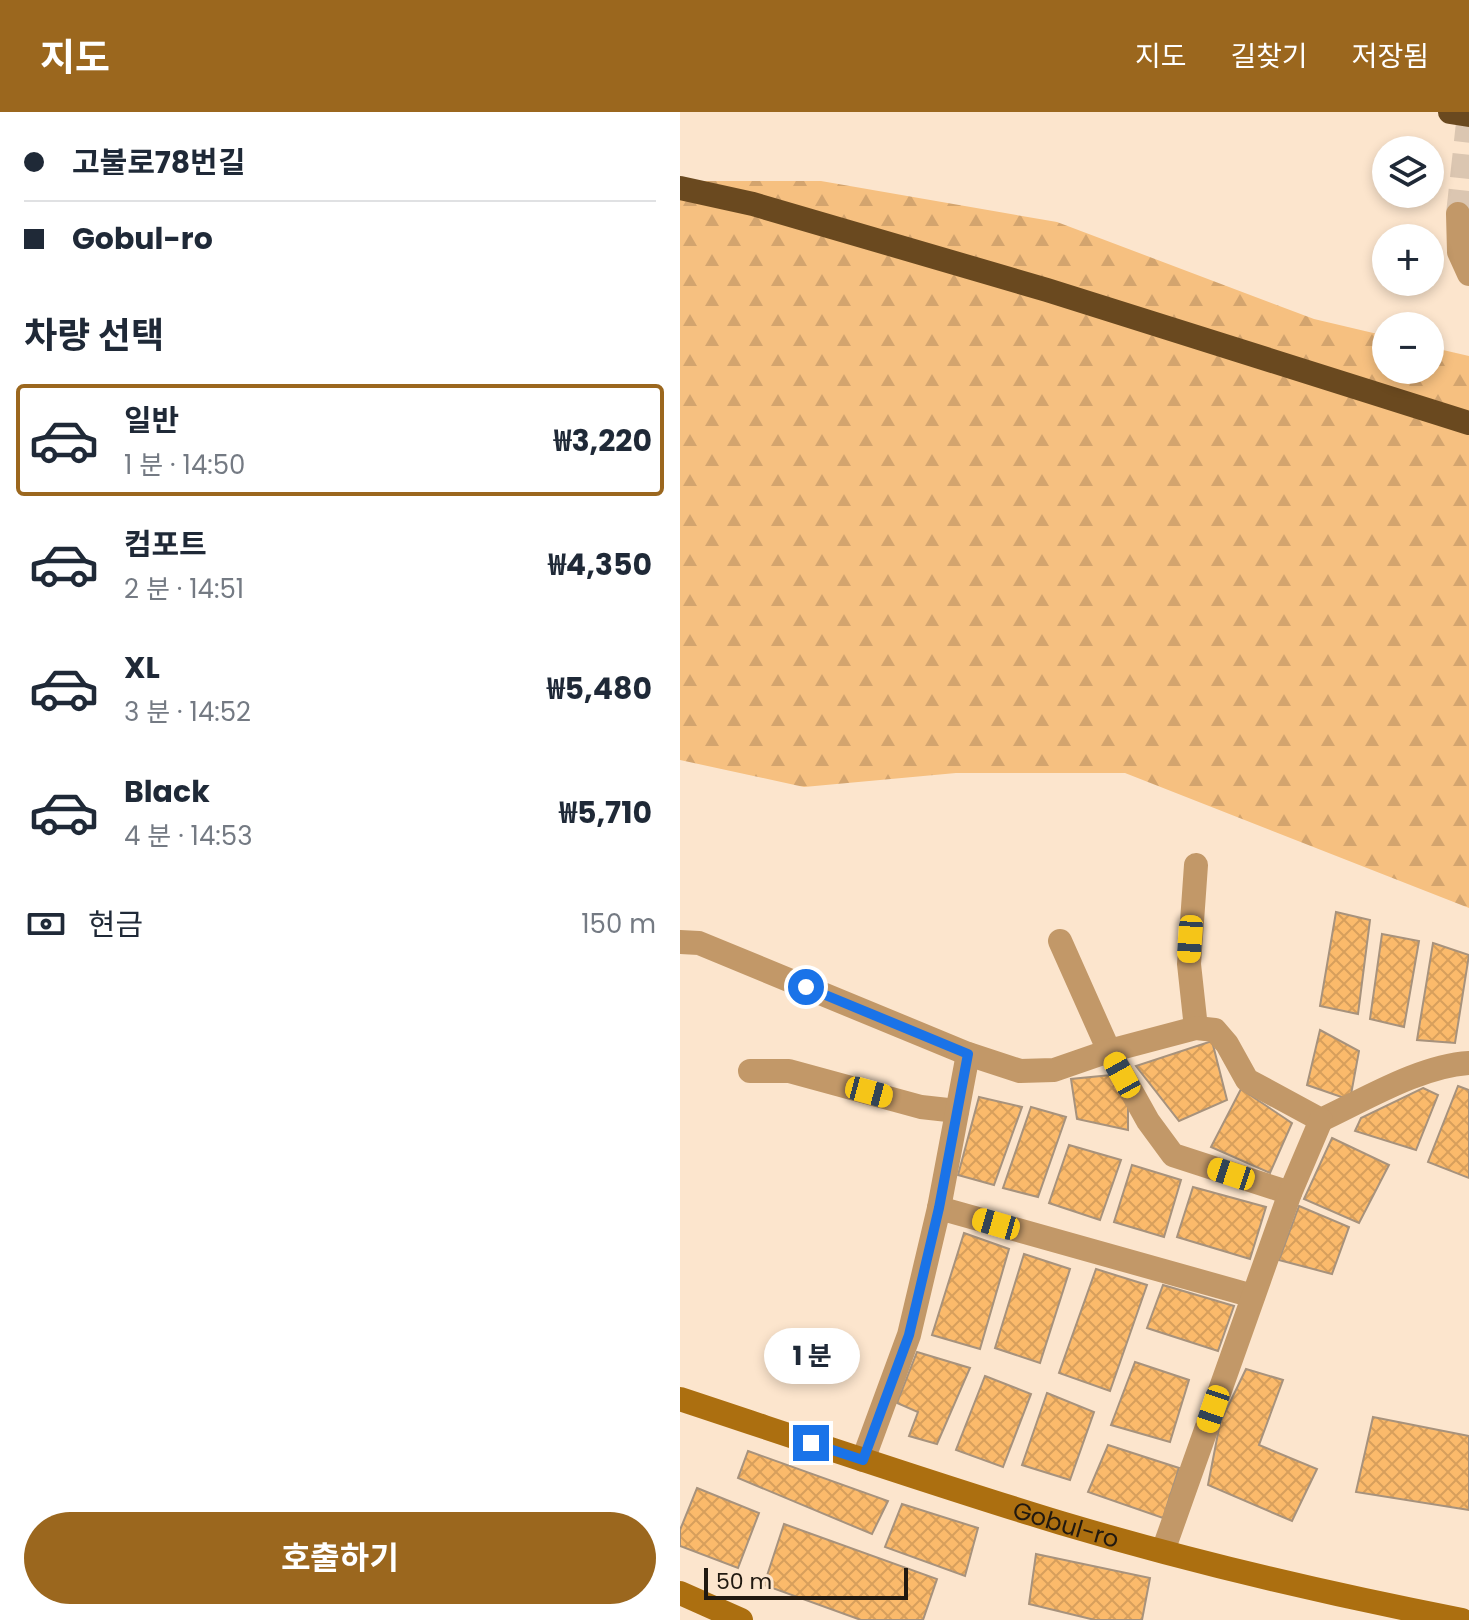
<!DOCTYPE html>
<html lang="ko">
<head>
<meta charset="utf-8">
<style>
	:root { --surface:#fff; --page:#f6f6f7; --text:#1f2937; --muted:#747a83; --line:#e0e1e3; --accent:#9b671e }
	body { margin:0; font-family:Poppins,"Noto Sans KR",sans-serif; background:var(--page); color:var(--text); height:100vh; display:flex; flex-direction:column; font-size:30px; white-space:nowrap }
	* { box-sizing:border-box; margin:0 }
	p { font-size:26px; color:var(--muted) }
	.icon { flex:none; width:44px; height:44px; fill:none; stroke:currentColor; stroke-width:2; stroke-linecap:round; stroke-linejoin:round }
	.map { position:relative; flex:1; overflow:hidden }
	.side { display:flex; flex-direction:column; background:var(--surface); width:680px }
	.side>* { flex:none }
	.banner { display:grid; align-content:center; height:176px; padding:0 24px; background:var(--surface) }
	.controls { position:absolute; left:692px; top:24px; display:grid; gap:16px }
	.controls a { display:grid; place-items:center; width:72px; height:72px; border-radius:50%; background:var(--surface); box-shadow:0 4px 12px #0003; font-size:40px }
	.scale { position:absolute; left:24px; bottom:20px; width:204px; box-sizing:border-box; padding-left:8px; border:4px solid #211910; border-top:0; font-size:22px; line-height:28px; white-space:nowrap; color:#211910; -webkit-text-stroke:6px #fce5cd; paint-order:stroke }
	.end { position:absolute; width:36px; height:36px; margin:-18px; border:10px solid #1a73e8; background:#fff; box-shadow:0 0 0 4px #fff }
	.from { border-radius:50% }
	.bubble { position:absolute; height:56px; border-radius:28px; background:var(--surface); box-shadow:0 4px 12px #0003; font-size:26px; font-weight:700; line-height:56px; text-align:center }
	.car { position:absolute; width:24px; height:48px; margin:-24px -12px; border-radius:10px; box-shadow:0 0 6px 2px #0007; background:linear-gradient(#f5c518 24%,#345 0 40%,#f5c518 0 76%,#345 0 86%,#f5c518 0) }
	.banner b { display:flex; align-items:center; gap:28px; height:76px; font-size:30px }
	.banner b+b { border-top:2px solid var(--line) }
	.banner i { width:20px; height:20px; background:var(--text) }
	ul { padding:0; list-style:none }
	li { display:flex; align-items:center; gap:24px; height:112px; margin:0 16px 12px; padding:0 8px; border:4px solid transparent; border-radius:8px }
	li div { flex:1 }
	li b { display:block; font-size:30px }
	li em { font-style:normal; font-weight:700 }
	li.selected { border-color:var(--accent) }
	li>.icon { width:72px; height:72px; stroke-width:1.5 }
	h2 { padding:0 24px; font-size:36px; line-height:96px }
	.pay { display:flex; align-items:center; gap:20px; height:88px; padding:0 24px; font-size:30px }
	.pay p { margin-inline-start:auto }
	.button { display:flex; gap:16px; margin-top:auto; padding:16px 24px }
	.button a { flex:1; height:92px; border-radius:48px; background:var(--accent); color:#fff; font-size:32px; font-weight:700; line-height:92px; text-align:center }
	header { display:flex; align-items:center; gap:48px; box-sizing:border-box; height:112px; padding:0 40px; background:var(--accent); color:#fff }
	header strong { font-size:38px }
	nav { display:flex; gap:44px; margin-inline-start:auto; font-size:28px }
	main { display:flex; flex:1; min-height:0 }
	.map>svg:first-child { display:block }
	.forest { fill:url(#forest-firs) }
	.building { fill:url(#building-cross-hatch); stroke:#a7927c; stroke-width:2 }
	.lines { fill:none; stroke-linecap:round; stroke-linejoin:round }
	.street-tunnel { stroke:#dbc6b1; stroke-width:24; stroke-dasharray:24 12; stroke-linecap:butt }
	.street { stroke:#c29868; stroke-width:24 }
	.secondary { stroke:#ac6f10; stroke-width:24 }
	.highway { stroke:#6a491f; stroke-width:24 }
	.route { stroke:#1a73e8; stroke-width:10 }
	.labels { text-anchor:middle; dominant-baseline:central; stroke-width:8; stroke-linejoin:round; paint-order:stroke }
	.street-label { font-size:24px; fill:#211910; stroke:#fce5cd }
</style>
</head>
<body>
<header>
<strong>지도</strong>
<nav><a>지도</a><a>길찾기</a><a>저장됨</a></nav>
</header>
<main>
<section class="side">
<div class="banner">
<b><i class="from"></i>고불로78번길</b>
<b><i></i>Gobul-ro</b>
</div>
<h2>차량 선택</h2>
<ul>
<li class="selected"><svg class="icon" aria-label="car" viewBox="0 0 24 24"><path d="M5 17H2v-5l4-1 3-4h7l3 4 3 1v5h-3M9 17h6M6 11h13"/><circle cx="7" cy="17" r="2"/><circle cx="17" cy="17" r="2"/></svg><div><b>일반</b><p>1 분 · 14:50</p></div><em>₩3,220</em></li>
<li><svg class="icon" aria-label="car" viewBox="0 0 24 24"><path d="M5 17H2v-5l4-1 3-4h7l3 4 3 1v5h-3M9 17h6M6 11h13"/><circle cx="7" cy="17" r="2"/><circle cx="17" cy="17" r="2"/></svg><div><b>컴포트</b><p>2 분 · 14:51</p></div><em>₩4,350</em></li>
<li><svg class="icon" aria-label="car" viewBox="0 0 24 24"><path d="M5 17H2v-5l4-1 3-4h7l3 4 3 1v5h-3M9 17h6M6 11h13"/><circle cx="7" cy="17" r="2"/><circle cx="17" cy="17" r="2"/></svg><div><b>XL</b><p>3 분 · 14:52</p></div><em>₩5,480</em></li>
<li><svg class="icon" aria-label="car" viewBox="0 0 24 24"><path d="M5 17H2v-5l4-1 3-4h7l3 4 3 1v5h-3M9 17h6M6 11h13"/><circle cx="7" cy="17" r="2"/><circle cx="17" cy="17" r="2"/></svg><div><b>Black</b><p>4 분 · 14:53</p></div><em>₩5,710</em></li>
</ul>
<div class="pay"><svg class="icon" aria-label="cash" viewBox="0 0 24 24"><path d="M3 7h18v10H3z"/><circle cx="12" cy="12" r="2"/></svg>현금<p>150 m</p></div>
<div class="button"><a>호출하기</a></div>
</section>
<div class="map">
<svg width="789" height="1508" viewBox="0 0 789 1508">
	<defs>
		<pattern id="forest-firs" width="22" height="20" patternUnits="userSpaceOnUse" patternTransform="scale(2)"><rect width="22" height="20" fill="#f6c080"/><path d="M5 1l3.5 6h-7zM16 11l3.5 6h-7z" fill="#d3a46e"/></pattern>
		<pattern id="building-cross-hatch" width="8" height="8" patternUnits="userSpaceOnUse" patternTransform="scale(2)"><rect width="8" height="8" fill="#fbba6b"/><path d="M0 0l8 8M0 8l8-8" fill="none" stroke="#d79f5c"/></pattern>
	</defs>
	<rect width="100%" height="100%" fill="#fce5cd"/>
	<path class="forest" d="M0,69H141L377,110L634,207L706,224V258H750V235L789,244V796L445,661H276L124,675L0,648Z"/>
	<g class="building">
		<path d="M656,800L690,808L678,902L640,894Z"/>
		<path d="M702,822L739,829L724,915L690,907Z"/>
		<path d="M753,831L789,843L775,931L737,928Z"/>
		<path d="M640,918L679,939L670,988L627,973Z"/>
		<path d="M532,929L547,988L499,1009L456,954Z"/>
		<path d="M431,963L448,991V1018L397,1007L391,967Z"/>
		<path d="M778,974L789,978V1066L748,1050Z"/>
		<path d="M743,976L758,983L736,1038L675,1019L681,1006Z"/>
		<path d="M561,977L612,1011L590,1061L531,1035Z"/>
		<path d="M299,985L342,995L314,1073L278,1063Z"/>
		<path d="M351,995L386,1005L358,1085L323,1076Z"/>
		<path d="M652,1026L709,1053L679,1111L624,1087Z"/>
		<path d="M389,1033L441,1048L420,1108L369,1091Z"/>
		<path d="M452,1053L501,1068L484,1125L434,1110Z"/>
		<path d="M513,1075L586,1095L570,1147L497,1125Z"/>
		<path d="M619,1094L669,1115L652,1162L599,1148Z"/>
		<path d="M284,1121L329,1137L300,1237L252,1223Z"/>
		<path d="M344,1142L390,1157L360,1251L315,1236Z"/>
		<path d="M416,1157L467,1173L430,1279L379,1261Z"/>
		<path d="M483,1173L554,1194L538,1239L467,1216Z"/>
		<path d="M237,1240L290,1256L257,1332L229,1324L238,1300L217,1291Z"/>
		<path d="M455,1250L509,1268L490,1330L431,1313Z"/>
		<path d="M566,1257L603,1268L579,1333L637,1357L612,1409L528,1373L540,1311Z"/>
		<path d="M305,1264L351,1282L323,1355L276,1338Z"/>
		<path d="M367,1281L414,1300L390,1368L342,1353Z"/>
		<path d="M693,1305L789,1324V1398L676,1380Z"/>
		<path d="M428,1333L499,1356L483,1406L408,1380Z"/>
		<path d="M68,1339L208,1389L192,1422L58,1366Z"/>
		<path d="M17,1376L79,1401L58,1456L0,1434V1418Z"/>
		<path d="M222,1392L298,1416L285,1464L205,1435Z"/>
		<path d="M104,1412L257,1467L243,1508H181L84,1473Z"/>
		<path d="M356,1442L470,1466L462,1508H415L349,1492Z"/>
	</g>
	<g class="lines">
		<path class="street-tunnel" d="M778,102L789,2"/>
		<g class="street">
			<path d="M778,102L779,140L789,162"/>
			<path d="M516,753L509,852L516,916"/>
			<path d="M380,829L429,939L468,1009L493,1043L610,1081"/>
			<path d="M0,830L19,831L288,942L340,959L374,958L429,939L516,916L535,918L547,932L567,968L641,1008C686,987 740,954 789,951"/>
			<path d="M70,959H109L241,995L277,999"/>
			<path d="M259,1096L573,1184"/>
			<path d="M183,1348L229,1223L259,1096L288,942"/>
			<path d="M483,1439L610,1081L641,1008"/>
		</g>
		<g class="secondary">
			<path id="s1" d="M0,1287C127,1329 253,1372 381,1411C512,1450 648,1482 782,1508"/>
			<path d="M0,1481L61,1508"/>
		</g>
		<g class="highway">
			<path d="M770,0L789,3"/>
			<path d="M0,76L73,92L367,178L789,311"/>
		</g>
	</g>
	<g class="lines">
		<path class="route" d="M126,875L288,942L259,1096L229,1223L183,1348L131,1331"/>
	</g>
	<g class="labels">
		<g class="street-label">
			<text stroke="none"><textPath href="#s1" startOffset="406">Gobul-ro</textPath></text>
		</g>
	</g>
</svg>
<div class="controls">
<a><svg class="icon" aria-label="layers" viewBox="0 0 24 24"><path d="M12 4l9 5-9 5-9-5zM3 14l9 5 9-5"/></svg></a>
<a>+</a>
<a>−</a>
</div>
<div class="scale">50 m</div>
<i class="end from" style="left:126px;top:875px"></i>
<i class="end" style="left:131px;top:1331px"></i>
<div class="bubble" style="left:84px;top:1216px;width:96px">1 분</div>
<i class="car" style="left:510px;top:827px;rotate:184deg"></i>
<i class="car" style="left:442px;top:963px;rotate:331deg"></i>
<i class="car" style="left:189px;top:980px;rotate:105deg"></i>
<i class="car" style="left:551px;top:1062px;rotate:288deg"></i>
<i class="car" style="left:316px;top:1112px;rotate:286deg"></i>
<i class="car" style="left:533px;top:1297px;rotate:199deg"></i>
</div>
</main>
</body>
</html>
